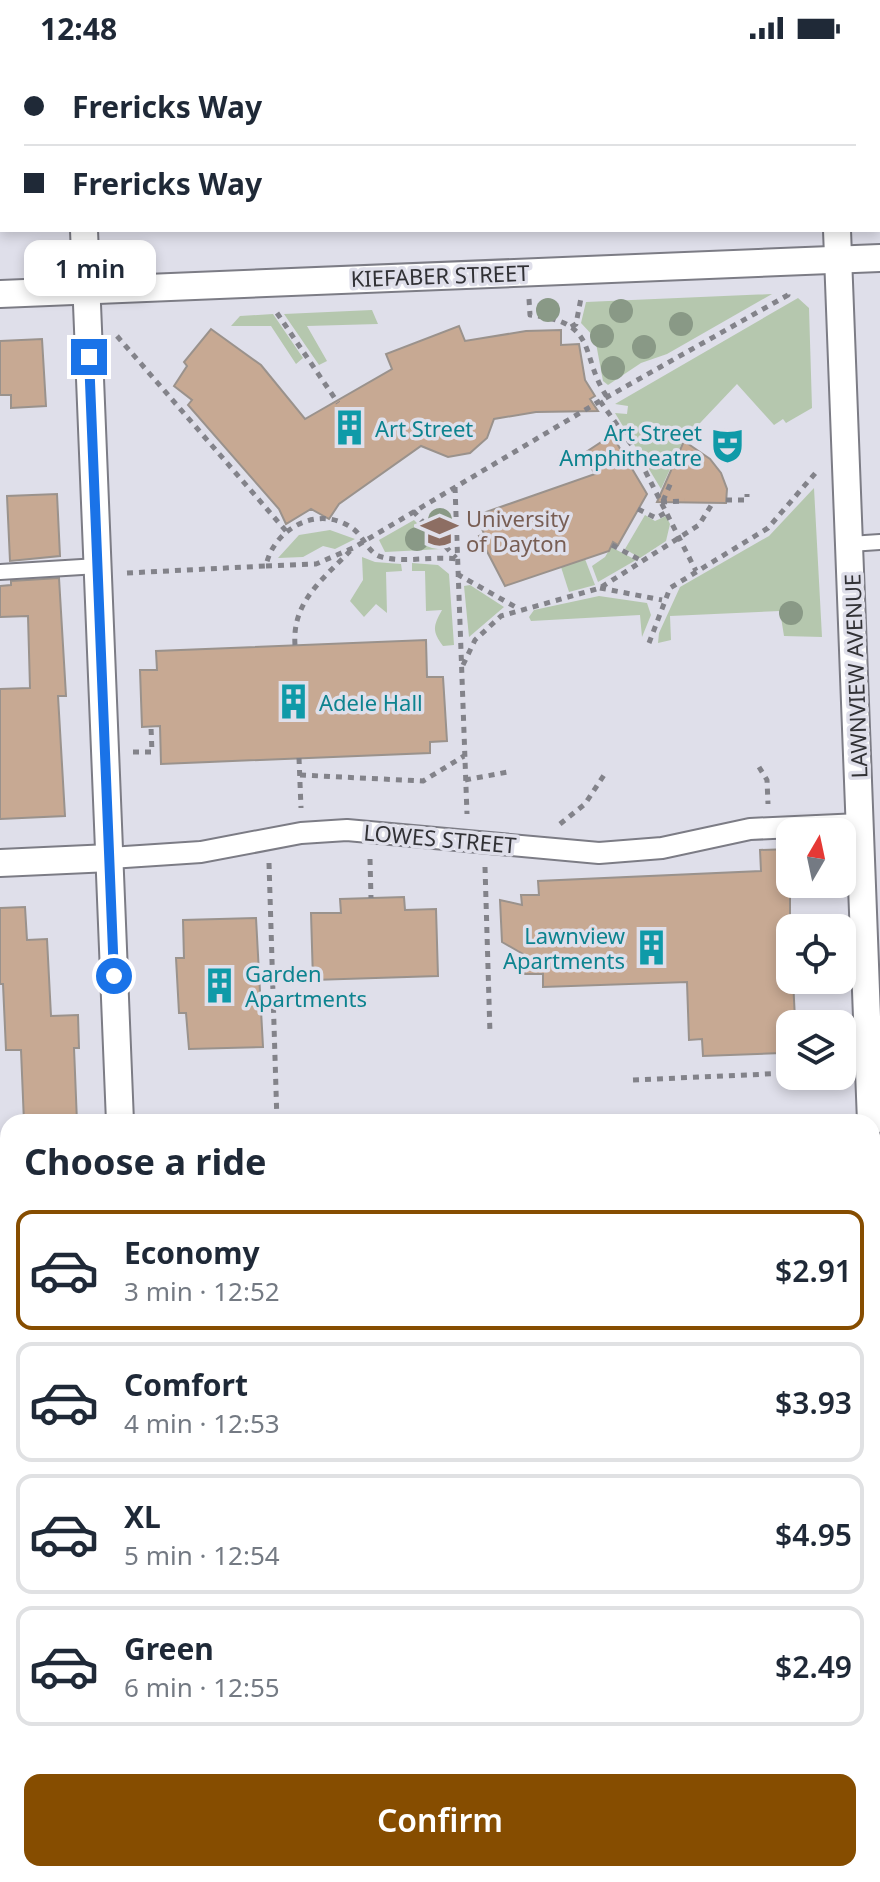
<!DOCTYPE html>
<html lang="en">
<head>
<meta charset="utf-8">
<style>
	:root { --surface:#fff; --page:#f6f6f7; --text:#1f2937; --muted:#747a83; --line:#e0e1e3; --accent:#864d00 }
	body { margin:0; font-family:"Noto Sans",sans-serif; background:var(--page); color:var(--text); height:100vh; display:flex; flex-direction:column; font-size:30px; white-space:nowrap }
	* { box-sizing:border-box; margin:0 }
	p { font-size:26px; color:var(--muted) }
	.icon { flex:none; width:44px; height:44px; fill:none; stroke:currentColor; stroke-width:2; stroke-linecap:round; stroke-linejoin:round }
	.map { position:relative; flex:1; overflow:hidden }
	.panel { position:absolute; left:0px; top:1058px; width:880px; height:768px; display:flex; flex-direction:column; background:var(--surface); border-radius:24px 24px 0 0; box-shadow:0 4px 12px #0003 }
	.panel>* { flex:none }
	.guide { position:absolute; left:0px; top:0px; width:880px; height:176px; box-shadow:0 4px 12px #0003; display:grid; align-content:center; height:176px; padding:0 24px; background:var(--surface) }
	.needle { width:52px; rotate:9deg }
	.controls { position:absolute; left:776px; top:762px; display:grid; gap:16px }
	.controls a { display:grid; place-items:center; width:80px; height:80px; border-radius:16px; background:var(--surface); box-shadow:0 4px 12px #0003; font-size:40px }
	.end { position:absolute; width:36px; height:36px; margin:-18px; border:10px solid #1a73e8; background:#fff; box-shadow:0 0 0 4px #fff }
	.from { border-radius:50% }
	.bubble { position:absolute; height:56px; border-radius:16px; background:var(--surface); box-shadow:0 4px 12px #0003; font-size:26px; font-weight:600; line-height:56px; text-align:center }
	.guide b { display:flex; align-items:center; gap:28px; height:76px; font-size:30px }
	.guide b+b { border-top:2px solid var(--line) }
	.guide i { width:20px; height:20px; background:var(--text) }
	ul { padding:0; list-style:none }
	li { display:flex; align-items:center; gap:24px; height:120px; margin:0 16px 12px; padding:0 8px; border:4px solid var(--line); border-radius:16px }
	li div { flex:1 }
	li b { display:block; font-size:30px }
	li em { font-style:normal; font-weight:600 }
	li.active { border-color:var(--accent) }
	li>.icon { width:72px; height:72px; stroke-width:1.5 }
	h2 { padding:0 24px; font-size:36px; line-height:96px }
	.action { display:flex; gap:16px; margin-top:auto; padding:16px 24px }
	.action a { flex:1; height:92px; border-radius:16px; background:var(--accent); color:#fff; font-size:32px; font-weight:600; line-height:92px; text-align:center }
	.status { display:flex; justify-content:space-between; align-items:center; height:56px; padding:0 40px; background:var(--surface); direction:ltr }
	.status svg { height:22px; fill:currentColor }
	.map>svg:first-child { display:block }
	.green { fill:#b5c7ae }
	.building { fill:#c7a993; stroke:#9a928c; stroke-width:2 }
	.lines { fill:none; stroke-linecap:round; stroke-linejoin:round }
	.service-casing { stroke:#7c7c85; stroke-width:18 }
	.pedestrian-casing { stroke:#7c7c85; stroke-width:24 }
	.minor-casing { stroke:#7c7c85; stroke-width:30 }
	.tertiary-casing { stroke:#7c7c85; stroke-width:36 }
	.path { stroke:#83838a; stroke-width:5; stroke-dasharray:6 6; stroke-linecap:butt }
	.service { stroke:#fff; stroke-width:14 }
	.pedestrian { stroke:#fff; stroke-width:20 }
	.minor { stroke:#fff; stroke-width:26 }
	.tertiary { stroke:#fff; stroke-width:32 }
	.tree { fill:#899986 }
	.route { stroke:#1a73e8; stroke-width:10 }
	.labels { text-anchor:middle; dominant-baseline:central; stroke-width:7; stroke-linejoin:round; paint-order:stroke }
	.street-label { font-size:22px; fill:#313135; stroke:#dfdfea }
	.culture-label { font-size:22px; fill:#0d838f; stroke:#dfdfea; text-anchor:start }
	.education-label { font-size:22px; fill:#785e54; stroke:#dfdfea; text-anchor:start }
</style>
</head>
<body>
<div class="status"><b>12:48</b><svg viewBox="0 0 49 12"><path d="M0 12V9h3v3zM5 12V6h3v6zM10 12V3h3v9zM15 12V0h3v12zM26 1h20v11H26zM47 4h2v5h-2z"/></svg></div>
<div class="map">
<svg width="880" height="1826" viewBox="0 0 880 1826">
	<rect width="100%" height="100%" fill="#dfdfea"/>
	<g class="green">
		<path d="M772,238L667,298L641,307L608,329L603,325L595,282L581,267L586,246Z"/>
		<path d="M798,242L809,252L812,352L786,367L783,363L774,369L737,328L683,385L661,433L615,357L627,358L628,350L615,348Z"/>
		<path d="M372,254L378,268L307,270L327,305L319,309L284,258Z"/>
		<path d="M273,258L303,302L296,308L271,270H231L240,260Z"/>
		<path d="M814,432L822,581L784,580L780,555L670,560L671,584L658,587L659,577L680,531L769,480Z"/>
		<path d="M645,459L655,465L666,460L670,468L666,485L640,502L625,493Z"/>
		<path d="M414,464L442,493L385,496L379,484Z"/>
		<path d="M330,474L355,483L335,493L323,490L303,501L278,502L299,479Z"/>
		<path d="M611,491L636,504L598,526L592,510L605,501Z"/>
		<path d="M362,501L375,506L401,508L402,515L386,516L387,557L376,548L364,561L350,545L363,524Z"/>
		<path d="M585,503L595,529L569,536L561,511Z"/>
		<path d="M412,507L438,509L449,518L454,589L443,590C432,575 433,570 442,554L426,555L425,515H412Z"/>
		<path d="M470,529L504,551L469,581L464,530Z"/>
		<path d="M599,540L647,547L651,559L642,581L640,559L531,565L529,561L534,554Z"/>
	</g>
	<g class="building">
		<path d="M459,270L465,285L526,275L561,274V289L579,288L585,324L595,340L590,343L598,355L536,356L494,363L487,382L470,397L448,401L421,390L339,448L329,463L311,453L286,468L279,453L188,349L192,344L174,330L187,310L184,306L211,273L261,309L305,363L392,313L386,298Z"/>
		<path d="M42,283L46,350L11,352V339H0V285Z"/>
		<path d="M612,379L647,438L618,489L613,486L609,495L505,530L479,480L484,478L479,465L489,461L486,456L595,418L583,398Z"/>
		<path d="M684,385L710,403L721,417L727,433L726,447L657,446Z"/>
		<path d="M57,438L60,500L10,505L7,440Z"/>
		<path d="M59,522L66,640H58L65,760L0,763V633L30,632L28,560L0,561V530L11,529V525Z"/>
		<path d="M426,584L427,621H443L447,685L430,686V697L161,708L160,670L142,671L140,614H157L156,595Z"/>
		<path d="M790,793V924H793L795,963H781V997L703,1000L702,983L689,984L687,926L543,931V918H525L523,898L502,886L500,844L522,849L521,839H539L538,825L761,815L760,794Z"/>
		<path d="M404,841L405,854L436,853L438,920L313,924L311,857H341L340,843Z"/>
		<path d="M25,851L27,884L47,883L51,960L78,959L79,992H74L77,1066H24L21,994H6L3,928H0V852Z"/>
		<path d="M256,862L263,991L189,993L186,957H179L176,902H184L183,864Z"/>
	</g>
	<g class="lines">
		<defs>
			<g id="service">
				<path d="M850,488L880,486"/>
				<path d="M0,516L98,510"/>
				<path d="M0,1091H8"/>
				<path d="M872,1616L880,1615"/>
				<path d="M0,1651L8,1650"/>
			</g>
			<path id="pedestrian" d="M110,802L201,796L301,777L347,774L599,797L662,792L750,773L860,768"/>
			<g id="minor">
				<path d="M76,0V2"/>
				<path d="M828,0V2"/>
				<path d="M84,174L120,1066"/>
				<path d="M837,174L871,1066"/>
				<path d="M0,238L880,202"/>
				<path d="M0,807L110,802"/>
				<path d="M872,1089L880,1260"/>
				<path d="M639,1818L640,1826"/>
			</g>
			<g id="tertiary">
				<path d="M872,1349L880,1348"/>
				<path d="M0,1385H8"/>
			</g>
		</defs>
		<use href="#service" class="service-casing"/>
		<use href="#pedestrian" class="pedestrian-casing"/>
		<use href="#minor" class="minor-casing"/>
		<use href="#tertiary" class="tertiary-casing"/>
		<g class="path">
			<path d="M529,243L530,259C600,266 579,299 607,341"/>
			<path d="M277,257L338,347"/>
			<path d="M571,271L576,268L581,242"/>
			<path d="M117,280L286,475"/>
			<path d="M600,345L633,391L696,515"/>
			<path d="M455,431L467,758"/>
			<path d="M726,444H747V438"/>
			<path d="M663,445L672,424"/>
			<path d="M661,446L685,445"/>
			<path d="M638,453L656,462L667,456"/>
			<path d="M413,455L456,502"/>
			<path d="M612,489L642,505"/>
			<path d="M266,510L316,508L353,492L600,345L788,239L787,233"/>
			<path d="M127,517L266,510C273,473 318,448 352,472C364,480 368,498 382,501C405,507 433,500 457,503"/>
			<path d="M457,518L519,553"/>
			<path d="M600,532L662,544"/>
			<path d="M649,587L670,532L768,472L818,414"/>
			<path d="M295,589C292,546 322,524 350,495"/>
			<path d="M463,609L475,584L501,560L600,532L699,469L712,448"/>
			<path d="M133,696H152L151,671"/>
			<path d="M299,702L301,752"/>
			<path d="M759,711L767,724L768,748"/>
			<path d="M300,719L423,725L464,700"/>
			<path d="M465,724L508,716"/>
			<path d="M560,768L585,748L604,719"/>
			<path d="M370,803L371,842"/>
			<path d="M269,807L277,1066"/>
			<path d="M485,811L490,978"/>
			<path d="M633,1024L790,1017"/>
		</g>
		<use href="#service" class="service"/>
		<use href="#pedestrian" class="pedestrian"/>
		<use href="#minor" class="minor"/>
		<use href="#tertiary" class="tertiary"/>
	</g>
	<g class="tree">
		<circle cx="548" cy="254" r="12"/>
		<circle cx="621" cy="255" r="12"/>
		<circle cx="681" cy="268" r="12"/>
		<circle cx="602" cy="280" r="12"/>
		<circle cx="644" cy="291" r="12"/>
		<circle cx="613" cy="312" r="12"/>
		<circle cx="440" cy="464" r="12"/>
		<circle cx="417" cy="483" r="12"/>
		<circle cx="791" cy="557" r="12"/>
	</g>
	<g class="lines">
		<path class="route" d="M89,301L114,920"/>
	</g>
	<defs>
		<symbol id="building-bare" viewBox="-9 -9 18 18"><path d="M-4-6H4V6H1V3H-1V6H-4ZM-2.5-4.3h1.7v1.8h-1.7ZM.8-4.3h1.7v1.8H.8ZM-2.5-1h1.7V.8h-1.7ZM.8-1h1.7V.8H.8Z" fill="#0f9aa8" stroke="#dfdfea" stroke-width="2.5" paint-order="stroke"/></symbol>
		<symbol id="theatre-bare" viewBox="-9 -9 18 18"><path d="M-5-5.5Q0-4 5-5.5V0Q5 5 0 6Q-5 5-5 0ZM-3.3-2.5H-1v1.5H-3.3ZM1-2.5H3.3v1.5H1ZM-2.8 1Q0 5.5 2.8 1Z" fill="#0f9aa8" stroke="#dfdfea" stroke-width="2.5" paint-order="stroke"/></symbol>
		<symbol id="university-bare" viewBox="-9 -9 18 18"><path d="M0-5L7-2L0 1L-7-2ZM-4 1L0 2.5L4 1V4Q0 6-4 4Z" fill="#8d6e63" stroke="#dfdfea" stroke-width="2.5" paint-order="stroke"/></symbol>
	</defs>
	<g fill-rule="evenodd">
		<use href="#building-bare" x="324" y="346" width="51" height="51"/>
		<use href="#theatre-bare" x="702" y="364" width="51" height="51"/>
		<use href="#university-bare" x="414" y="450" width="51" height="51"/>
		<use href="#building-bare" x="268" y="620" width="51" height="51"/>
		<use href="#building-bare" x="626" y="866" width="51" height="51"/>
		<use href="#building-bare" x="194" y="904" width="51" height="51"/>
	</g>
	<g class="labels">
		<g class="street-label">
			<text transform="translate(440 219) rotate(-2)">KIEFABER STREET</text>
			<text transform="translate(855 620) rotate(-92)">LAWNVIEW AVENUE</text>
			<text transform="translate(440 782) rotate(5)">LOWES STREET</text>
		</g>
		<g class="culture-label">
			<text x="375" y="372">Art Street</text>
			<text x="702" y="376" text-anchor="end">Art Street<tspan x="702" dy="25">Amphitheatre</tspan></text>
			<text x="319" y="646">Adele Hall</text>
			<text x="625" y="879" text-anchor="end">Lawnview<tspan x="625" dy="25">Apartments</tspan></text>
			<text x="245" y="917">Garden<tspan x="245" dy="25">Apartments</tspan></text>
		</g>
		<g class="education-label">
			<text x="466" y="462">University<tspan x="466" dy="25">of Dayton</tspan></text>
		</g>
	</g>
</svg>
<div class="controls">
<a><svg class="needle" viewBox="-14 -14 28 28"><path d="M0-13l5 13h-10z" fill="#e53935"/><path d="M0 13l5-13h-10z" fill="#747a83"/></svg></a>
<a><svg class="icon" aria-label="locate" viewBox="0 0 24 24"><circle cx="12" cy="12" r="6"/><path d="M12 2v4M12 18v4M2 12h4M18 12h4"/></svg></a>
<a><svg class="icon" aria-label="layers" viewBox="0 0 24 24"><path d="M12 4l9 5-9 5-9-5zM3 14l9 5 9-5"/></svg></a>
</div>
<i class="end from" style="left:114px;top:920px"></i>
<i class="end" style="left:89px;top:301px"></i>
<div class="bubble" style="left:24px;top:184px;width:132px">1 min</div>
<div class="guide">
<b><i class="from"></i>Frericks Way</b>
<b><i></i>Frericks Way</b>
</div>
<section class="panel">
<h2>Choose a ride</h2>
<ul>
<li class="active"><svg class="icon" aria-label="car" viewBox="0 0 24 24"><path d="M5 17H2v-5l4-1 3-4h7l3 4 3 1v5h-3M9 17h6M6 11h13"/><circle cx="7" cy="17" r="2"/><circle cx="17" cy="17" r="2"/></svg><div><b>Economy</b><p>3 min · 12:52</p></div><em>$2.91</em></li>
<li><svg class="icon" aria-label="car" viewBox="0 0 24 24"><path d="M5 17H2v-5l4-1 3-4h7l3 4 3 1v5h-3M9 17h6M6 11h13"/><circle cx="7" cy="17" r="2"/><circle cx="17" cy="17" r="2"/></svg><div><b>Comfort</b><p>4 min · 12:53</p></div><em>$3.93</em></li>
<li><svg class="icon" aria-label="car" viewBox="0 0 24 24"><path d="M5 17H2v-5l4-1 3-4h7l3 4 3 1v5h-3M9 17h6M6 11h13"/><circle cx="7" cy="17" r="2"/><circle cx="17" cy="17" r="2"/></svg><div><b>XL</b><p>5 min · 12:54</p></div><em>$4.95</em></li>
<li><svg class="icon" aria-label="car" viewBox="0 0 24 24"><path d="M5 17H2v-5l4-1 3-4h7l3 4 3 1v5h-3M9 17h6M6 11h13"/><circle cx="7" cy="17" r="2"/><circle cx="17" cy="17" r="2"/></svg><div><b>Green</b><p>6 min · 12:55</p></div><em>$2.49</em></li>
</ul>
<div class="action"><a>Confirm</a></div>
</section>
</div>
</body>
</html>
